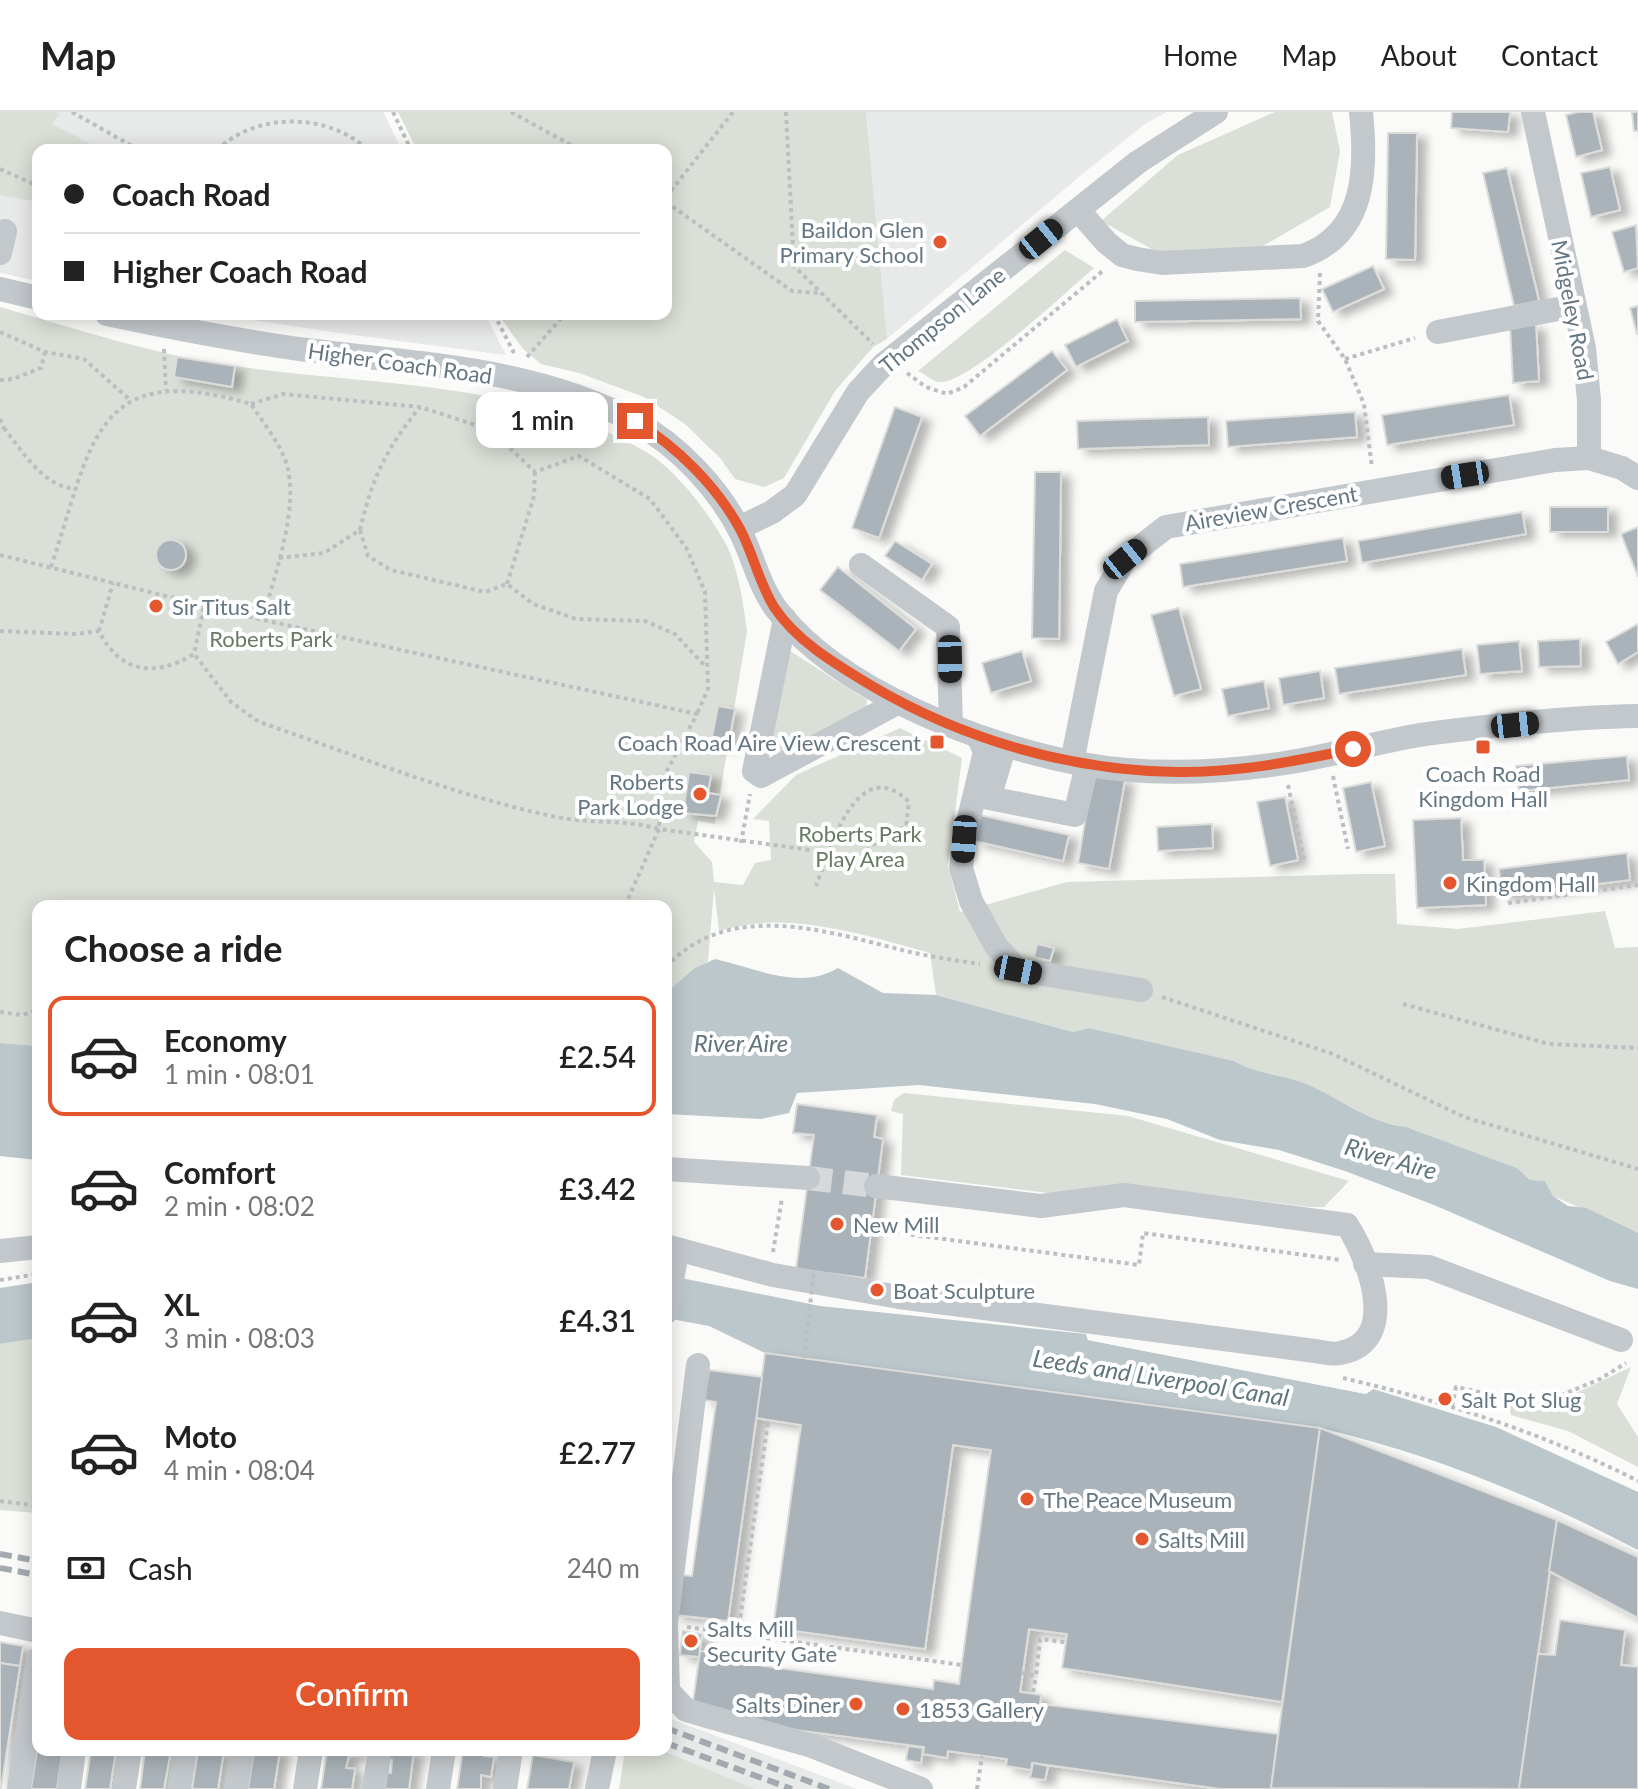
<!DOCTYPE html>
<html lang="en">
<head>
<meta charset="utf-8">
<style>
	:root { --surface:#fff; --page:#f2f2f2; --text:#222; --muted:#767676; --line:#e0e0e0; --accent:#e4572e }
	body { margin:0; font-family:Lato,sans-serif; background:var(--page); color:var(--text); height:100vh; display:flex; flex-direction:column; font-size:30px; white-space:nowrap }
	* { box-sizing:border-box; margin:0 }
	p { font-size:26px; color:var(--muted) }
	.icon { flex:none; width:44px; height:44px; fill:none; stroke:currentColor; stroke-width:2; stroke-linecap:round; stroke-linejoin:round }
	.map { position:relative; flex:1; overflow:hidden }
	.side { position:absolute; left:32px; top:788px; width:640px; height:856px; display:flex; flex-direction:column; background:var(--surface); border-radius:16px; box-shadow:0 4px 20px #0003 }
	.side>* { flex:none }
	.banner { position:absolute; left:32px; top:32px; width:640px; height:176px; border-radius:16px; box-shadow:0 4px 20px #0003; display:grid; align-content:center; height:176px; padding:0 32px; background:var(--surface) }
	.end { position:absolute; width:36px; height:36px; margin:-18px; border:10px solid #e4572e; background:#fff; box-shadow:0 0 0 4px #fff }
	.from { border-radius:50% }
	.bubble { position:absolute; height:56px; border-radius:16px; background:var(--surface); box-shadow:0 4px 20px #0003; font-size:26px; font-weight:600; line-height:56px; text-align:center }
	.car { position:absolute; width:24px; height:48px; margin:-24px -12px; border-radius:10px; box-shadow:0 0 6px 2px #0007; background:linear-gradient(#222 24%,#8ab4d8 0 40%,#222 0 76%,#8ab4d8 0 86%,#222 0) }
	.banner b { display:flex; align-items:center; gap:28px; height:76px; font-size:30px }
	.banner b+b { border-top:2px solid var(--line) }
	.banner i { width:20px; height:20px; background:var(--text) }
	ul { padding:0; list-style:none }
	li { display:flex; align-items:center; gap:24px; height:120px; margin:0 16px 12px; padding:0 16px; border:4px solid transparent; border-radius:16px }
	li div { flex:1 }
	li b { display:block; font-size:30px }
	li em { font-style:normal; font-weight:600 }
	li.selected { border-color:var(--accent) }
	li>.icon { width:72px; height:72px; stroke-width:1.5 }
	h2 { padding:0 32px; font-size:36px; line-height:96px }
	.pay { display:flex; align-items:center; gap:20px; height:88px; padding:0 32px; font-size:30px }
	.pay p { margin-inline-start:auto }
	.action { display:flex; gap:16px; margin-top:auto; padding:16px 32px }
	.action a { flex:1; height:92px; border-radius:16px; background:var(--accent); color:#fff; font-size:32px; font-weight:600; line-height:92px; text-align:center }
	header { display:flex; align-items:center; gap:48px; box-sizing:border-box; height:112px; padding:0 40px; background:var(--surface); border-bottom:2px solid var(--line) }
	header strong { font-size:38px }
	nav { display:flex; gap:44px; margin-inline-start:auto; font-size:28px }
	.map>svg:first-child { display:block }
	.built { fill:#e8e9e9 }
	.green { fill:#dadfd7 }
	.water { fill:#bbc7cb }
	.pier { fill:#fafaf8 }
	.building { fill:#aab3b9; stroke:#dcdcda; stroke-width:2; filter:url(#shadow) }
	.lines { fill:none; stroke-linecap:round; stroke-linejoin:round }
	.minor-tunnel { stroke:#d5d9db; stroke-width:24; stroke-dasharray:24 12; stroke-linecap:butt }
	.path { stroke:#bbbfc2; stroke-width:4; stroke-dasharray:4 4; stroke-linecap:butt }
	.minor { stroke:#c3c8cc; stroke-width:24 }
	.rail { stroke:#a2aab0; stroke-width:6; stroke-dasharray:12 6; stroke-linecap:butt }
	.path-bridge { stroke:#bbbfc2; stroke-width:4; stroke-dasharray:4 4; stroke-linecap:butt }
	.minor-bridge { stroke:#c3c8cc; stroke-width:24 }
	.route { stroke:#e4572e; stroke-width:10 }
	.poi-dot { fill:#e4572e; stroke:#fff; stroke-width:3 }
	.labels { text-anchor:middle; dominant-baseline:central; stroke-width:8; stroke-linejoin:round; paint-order:stroke }
	.poi-label { font-size:22px; fill:#657683; stroke:#fff; text-anchor:start }
	.street-label { font-size:22px; fill:#657683; stroke:#fff }
	.park-label { font-size:22px; fill:#687a64; stroke:#fff }
	.water-label { font-size:24px; font-style:italic; fill:#60757c; stroke:#fff }
</style>
</head>
<body>
<header>
<strong>Map</strong>
<nav><a>Home</a><a>Map</a><a>About</a><a>Contact</a></nav>
</header>
<div class="map">
<svg width="1638" height="1677" viewBox="0 0 1638 1677">
	<defs>
		<filter id="shadow"><feDropShadow dx="9" dy="5" stdDeviation="4" flood-color="#0004"/></filter>
	</defs>
	<rect width="100%" height="100%" fill="#fafaf8"/>
	<g class="built">
		<path d="M0,0H383L402,38H38V169L0,161Z"/>
		<path d="M866,0H1167L1145,12L1080,64L887,227Z"/>
		<path d="M213,202H485L506,243L346,222Z"/>
		<path d="M666,1605L698,1617L857,1677H756L661,1638H666Z"/>
	</g>
	<g class="green">
		<path d="M0,0H55L59,2L52,12L102,38H38V90L0,83Z"/>
		<path d="M398,0H866L887,227L873,235L835,279L784,366L764,375L735,367L720,346L685,312L644,285L579,261L541,252L523,237L498,202H666V38H417Z"/>
		<path d="M1275,0H1332L1340,39L1330,95L1258,137L1161,142L1101,109L1178,43Z"/>
		<path d="M1065,138L1094,156C1069,177 968,273 940,270C933,270 925,262 918,259Z"/>
		<path d="M0,195C77,217 155,243 234,254C370,274 518,268 641,337C673,354 704,395 722,425C738,451 743,490 747,519L715,712L698,709L694,730L712,750L714,770L743,773L755,751L771,748L769,709L753,707L796,663L900,616L962,646L948,754L960,800L1067,770L1360,762H1395L1397,812L1458,817L1605,799L1615,836L1638,835V1121L1553,1084L1545,1069L1530,1068L1517,1056L1406,1015C1371,1011 1342,988 1309,973C1284,962 1257,963 1233,949L1089,916L1073,920L936,883L930,841C864,823 786,797 719,819L714,776L708,849L666,881V794H38V934L0,931Z"/>
		<path d="M790,539L867,588L866,600L778,649L769,639Z"/>
		<path d="M904,981L1128,1004L1349,1069L1324,1095H1309L1126,1072L1089,1086L901,1063L903,1002L891,999L894,988Z"/>
		<path d="M38,1226V1401L0,1398V1232Z"/>
		<path d="M1631,1255L1617,1292L1638,1325V1355L1568,1319L1511,1303L1508,1293L1540,1298Z"/>
		<path d="M625,1638H661L756,1677H619Z"/>
	</g>
	<g class="water">
		<path d="M715,847C756,856 800,879 838,856L883,881L936,883L1073,920L1089,916L1234,949C1257,963 1284,962 1309,973C1342,988 1370,1011 1406,1015L1517,1056L1530,1068L1545,1069L1553,1084L1568,1094L1586,1096L1638,1121V1177L1610,1169L1434,1093L1345,1059L1279,1038L1220,1028L1167,1007L1095,992L919,973L797,981L789,1001L761,1007L666,1002V881L695,856Z"/>
		<path d="M0,931L38,934V1048L0,1044Z"/>
		<path d="M666,1163L820,1194L1086,1222L1088,1228L1366,1282L1373,1277L1496,1315L1638,1380V1438C1536,1385 1432,1342 1320,1316L765,1241L709,1214L666,1206Z"/>
		<path d="M38,1170V1226L0,1232V1176Z"/>
	</g>
	<path class="pier" d="M1086,1222L1365,1277H1373L1366,1282L1088,1228Z"/>
	<g class="building">
		<path d="M1452,0H1510L1508,20L1451,16Z"/>
		<path d="M1578,0H1593L1602,38L1576,45L1566,3Z"/>
		<path d="M1632,0H1638V19H1634Z"/>
		<path d="M1388,21H1417L1415,148L1386,147Z"/>
		<path d="M1610,55L1620,98L1591,105L1581,61Z"/>
		<path d="M1507,56L1539,189L1514,194L1483,61Z"/>
		<path d="M1636,113L1638,156L1624,160L1612,120Z"/>
		<path d="M1373,154L1384,177L1333,200L1322,177Z"/>
		<path d="M1300,186L1301,207L1135,210V189Z"/>
		<path d="M1638,194V222H1637L1630,196Z"/>
		<path d="M1117,207L1128,229L1076,255L1065,233Z"/>
		<path d="M1536,213L1539,269L1513,271L1510,214Z"/>
		<path d="M1052,239L1067,258L980,324L965,304Z"/>
		<path d="M177,245L235,254L232,275L174,265Z"/>
		<path d="M1509,283L1514,313L1387,333L1382,303Z"/>
		<path d="M895,295L922,305L879,426L852,416Z"/>
		<path d="M1355,300L1357,325L1228,335L1226,309Z"/>
		<path d="M1208,305L1209,333L1078,337L1077,309Z"/>
		<path d="M1035,360H1061L1059,527L1032,526Z"/>
		<rect x="1550" y="395" width="58" height="25"/>
		<path d="M1522,400L1526,422L1362,451L1358,429Z"/>
		<path d="M1638,415V465L1621,422Z"/>
		<path d="M1343,426L1347,449L1183,475L1180,452Z"/>
		<circle cx="171" cy="443" r="15"/>
		<path d="M895,429L932,452L922,468L885,444Z"/>
		<path d="M838,455L916,517L899,539L820,478Z"/>
		<path d="M1179,496L1201,577L1174,584L1151,503Z"/>
		<path d="M1638,512V540L1618,552L1606,530Z"/>
		<path d="M1580,527L1581,554L1539,555L1538,529Z"/>
		<path d="M1519,529L1522,559L1480,562L1477,533Z"/>
		<path d="M1462,537L1466,563L1339,582L1335,556Z"/>
		<path d="M1022,539L1031,569L991,581L982,551Z"/>
		<path d="M1320,559L1324,586L1283,593L1279,566Z"/>
		<path d="M1264,569L1269,596L1228,604L1222,577Z"/>
		<path d="M718,594L735,597L728,634L711,631Z"/>
		<path d="M1627,644L1629,668L1519,679L1516,654Z"/>
		<path d="M689,660L711,663L708,681L721,683L716,704L683,701Z"/>
		<path d="M1093,662L1125,668L1109,757L1078,751Z"/>
		<path d="M1371,670L1385,734L1356,740L1343,676Z"/>
		<path d="M1285,685L1298,748L1270,754L1257,690Z"/>
		<path d="M980,703L1069,723L1063,749L974,729Z"/>
		<path d="M1461,706L1463,748H1484L1486,793L1417,796L1413,708Z"/>
		<path d="M1212,712L1213,736L1158,739L1157,715Z"/>
		<path d="M1627,741L1630,768L1502,784L1499,757Z"/>
		<path d="M1037,832L1054,836L1050,849L1034,845Z"/>
		<path d="M797,992L877,1003L874,1025L883,1027L865,1166L796,1157L814,1023L793,1021Z"/>
		<path d="M765,1241L1320,1316L1282,1590L1062,1556L1067,1522L1029,1517L1020,1580L1041,1583L1040,1592L1278,1622L1271,1677H1220L1032,1651L1031,1658L1006,1654L1007,1647L948,1639L947,1646L923,1642L924,1635L691,1604L700,1539L721,1541L720,1548L933,1577L934,1568L959,1572L991,1338L953,1333L925,1537L773,1516L801,1313L756,1306Z"/>
		<path d="M709,1258L762,1265L728,1509L675,1503L679,1463L692,1464L716,1290L704,1288Z"/>
		<path d="M1320,1316L1557,1408L1519,1677L1271,1676Z"/>
		<path d="M1557,1408L1638,1445V1506L1549,1459Z"/>
		<path d="M1560,1508L1625,1518L1621,1553L1638,1555V1677H1519L1538,1542L1555,1543Z"/>
		<path d="M683,1519L702,1522L699,1545L680,1543Z"/>
		<path d="M0,1530L23,1534L20,1554L0,1551Z"/>
		<path d="M0,1551L20,1554L1,1677H0Z"/>
		<path d="M38,1632V1638H63L57,1677H31Z"/>
		<path d="M908,1634L923,1636L921,1651L906,1648Z"/>
		<path d="M91,1638H116L110,1677H85Z"/>
		<path d="M145,1638H171L164,1677H140Z"/>
		<path d="M198,1638H224L218,1677H192Z"/>
		<path d="M254,1638H280L274,1677H248Z"/>
		<path d="M327,1638H358L357,1644L349,1643L346,1656L355,1657L352,1677H321Z"/>
		<path d="M386,1638H414L409,1677H379L382,1659L391,1661L392,1648L384,1647Z"/>
		<path d="M463,1638H485L484,1644L494,1645L491,1665L481,1663V1677H457Z"/>
		<path d="M533,1643L574,1650L569,1677H527Z"/>
		<path d="M1033,1651L1048,1654L1045,1668L1030,1666Z"/>
	</g>
	<g class="lines">
		<path class="minor-tunnel" d="M808,1066L876,1074"/>
		<g class="path">
			<path d="M72,0L139,38"/>
			<path d="M393,0L411,38"/>
			<path d="M511,0L580,38"/>
			<path d="M786,0L794,154L873,232"/>
			<path d="M217,38C256,0 328,0 368,38"/>
			<path d="M0,57L38,74"/>
			<path d="M666,85L733,0"/>
			<path d="M666,90L792,179L819,181"/>
			<path d="M1320,161L1318,209L1345,247L1364,292L1372,356"/>
			<path d="M494,202L515,243"/>
			<path d="M0,220L45,240L84,247L129,287"/>
			<path d="M164,237L166,278"/>
			<path d="M527,245L565,202"/>
			<path d="M1345,247L1415,226"/>
			<path d="M907,261L926,275L947,282L964,275L1105,157"/>
			<path d="M0,268L13,267L41,256L45,240"/>
			<path d="M251,292L283,282L420,295L491,318L535,360L579,344L650,387L687,437L705,480L708,577L697,602"/>
			<path d="M0,307L4,316L0,321"/>
			<path d="M4,316C23,340 44,376 77,377"/>
			<path d="M360,418C372,366 386,337 420,295"/>
			<path d="M0,443L263,508L697,602L660,672L659,717C625,707 591,712 556,705C455,684 356,643 259,610L231,590L194,542"/>
			<path d="M279,446L324,441L360,418L368,444L391,458L485,480L507,472L533,492L576,507L645,509L675,522L705,554"/>
			<path d="M51,455C92,333 93,245 251,292C262,309 276,326 284,345C303,388 274,463 263,507"/>
			<path d="M507,472L534,384L535,360"/>
			<path d="M0,519L75,522L99,519C120,561 154,566 194,542L204,494"/>
			<path d="M99,519L113,471"/>
			<path d="M1333,664L1348,737"/>
			<path d="M1288,673L1304,747"/>
			<path d="M741,731L750,682"/>
			<path d="M1508,791L1638,773"/>
			<path d="M625,794L659,717L860,745L876,730L906,714L909,690C857,638 829,740 816,774"/>
			<path d="M666,855C730,786 828,820 906,839C930,845 955,848 980,852"/>
			<path d="M1162,885L1333,942L1464,1005L1638,1057"/>
			<path d="M1403,892L1549,932L1638,936"/>
			<path d="M0,900L22,903L38,898"/>
			<path d="M878,1097L876,1118L1139,1153L1143,1121L1341,1148"/>
			<path d="M773,1140L782,1086"/>
			<path d="M871,1157L876,1118"/>
			<path d="M0,1168L38,1162"/>
			<path d="M1343,1266C1445,1290 1544,1321 1638,1369"/>
			<path d="M1452,1294L1456,1275L1538,1293L1600,1267L1626,1251"/>
			<path d="M0,1389L38,1394"/>
			<path d="M687,1515L962,1553"/>
			<path d="M738,1521L768,1309"/>
			<path d="M1022,1561L1036,1564L1040,1527L1065,1530"/>
			<path d="M1033,1580L1036,1564"/>
			<path d="M977,1677L982,1644"/>
		</g>
		<g class="minor">
			<path d="M1533,0L1584,236L1589,288V346L1622,356L1638,366"/>
			<path d="M1078,98L1106,130L1122,143L1137,147L1162,151L1303,144C1366,122 1367,57 1361,0"/>
			<path d="M0,141L5,119"/>
			<path d="M0,177L38,186"/>
			<path d="M107,202C173,216 240,229 307,238C417,252 539,256 637,311C679,334 720,378 741,421C753,445 760,476 777,498C839,579 983,634 1082,652C1148,664 1219,661 1285,651C1332,644 1379,629 1426,622C1496,613 1568,605 1638,604"/>
			<path d="M1438,220L1574,194"/>
			<path d="M739,416L772,400L795,383L858,280L883,253L1138,50L1216,0"/>
			<path d="M861,453L948,515L951,613"/>
			<path d="M785,507L754,659L761,664L899,590"/>
			<path d="M979,626L985,640L964,727L961,756L971,789L996,834L1018,858L1141,878"/>
			<path d="M1005,633L989,686L1075,703L1087,653"/>
			<path d="M1072,650L1106,479L1125,447L1166,415L1555,348L1589,346"/>
			<path d="M666,1057L808,1066"/>
			<path d="M666,1134L773,1163L899,1185L1315,1239C1322,1240 1333,1243 1340,1241C1402,1230 1368,1145 1347,1113L1124,1083L1041,1094L876,1074"/>
			<path d="M0,1139L38,1135"/>
			<path d="M1365,1152L1429,1155L1621,1228"/>
			<path d="M698,1253L666,1512L668,1579L686,1598L812,1634L921,1677"/>
			<path d="M0,1511L38,1519"/>
			<path d="M19,1677L38,1547"/>
			<path d="M69,1677L74,1638"/>
			<path d="M124,1677L130,1638"/>
			<path d="M179,1677L185,1638"/>
			<path d="M236,1677L242,1638"/>
			<path d="M305,1677L311,1638"/>
			<path d="M374,1677L380,1638"/>
			<path d="M438,1677L444,1638"/>
			<path d="M505,1677L511,1638"/>
			<path d="M597,1677L605,1638"/>
		</g>
		<g class="rail">
			<path d="M0,1442L38,1449"/>
			<path d="M0,1456L38,1463"/>
			<path d="M666,1616L829,1677"/>
			<path d="M666,1631L792,1677"/>
		</g>
		<path class="path-bridge" d="M804,1246L814,1160"/>
		<path class="minor-bridge" d="M666,1200L676,1146"/>
	</g>
	<g class="lines">
		<path class="route" d="M635,309C677,335 716,373 740,417C753,441 759,471 774,495C797,530 837,553 872,574C964,628 1072,659 1178,660C1236,661 1297,649 1353,637"/>
	</g>
	<g class="poi-dot">
		<circle cx="940" cy="130" r="8"/>
		<circle cx="156" cy="494" r="8"/>
		<rect x="929" y="622" width="16" height="16" rx="4"/>
		<rect x="1475" y="627" width="16" height="16" rx="4"/>
		<circle cx="700" cy="682" r="8"/>
		<circle cx="1450" cy="771" r="8"/>
		<circle cx="837" cy="1112" r="8"/>
		<circle cx="877" cy="1178" r="8"/>
		<circle cx="1445" cy="1287" r="8"/>
		<circle cx="1027" cy="1387" r="8"/>
		<circle cx="1142" cy="1427" r="8"/>
		<circle cx="691" cy="1529" r="8"/>
		<circle cx="856" cy="1592" r="8"/>
		<circle cx="903" cy="1597" r="8"/>
	</g>
	<g class="labels">
		<g class="poi-label">
			<text x="924" y="117" text-anchor="end">Baildon Glen<tspan x="924" dy="25">Primary School</tspan></text>
			<text x="172" y="494">Sir Titus Salt</text>
			<text x="921" y="630" text-anchor="end">Coach Road Aire View Crescent</text>
			<text x="1483" y="661" text-anchor="middle">Coach Road<tspan x="1483" dy="25">Kingdom Hall</tspan></text>
			<text x="684" y="669" text-anchor="end">Roberts<tspan x="684" dy="25">Park Lodge</tspan></text>
			<text x="1466" y="771">Kingdom Hall</text>
			<text x="853" y="1112">New Mill</text>
			<text x="893" y="1178">Boat Sculpture</text>
			<text x="1461" y="1287">Salt Pot Slug</text>
			<text x="1043" y="1387">The Peace Museum</text>
			<text x="1158" y="1427">Salts Mill</text>
			<text x="707" y="1516">Salts Mill<tspan x="707" dy="25">Security Gate</tspan></text>
			<text x="840" y="1592" text-anchor="end">Salts Diner</text>
			<text x="919" y="1597">1853 Gallery</text>
		</g>
		<g class="street-label">
			<text transform="translate(1573 198) rotate(79)">Midgeley Road</text>
			<text transform="translate(942 208) rotate(-39)">Thompson Lane</text>
			<text transform="translate(400 251) rotate(8)">Higher Coach Road</text>
			<text transform="translate(1271 396) rotate(-10)">Aireview Crescent</text>
		</g>
		<g class="park-label">
			<text x="271" y="526">Roberts Park</text>
			<text x="860" y="721">Roberts Park<tspan x="860" dy="25">Play Area</tspan></text>
		</g>
		<g class="water-label">
			<text x="741" y="930">River Aire</text>
			<text transform="translate(1391 1046) rotate(16)">River Aire</text>
			<text transform="translate(1161 1265) rotate(9)">Leeds and Liverpool Canal</text>
		</g>
	</g>
</svg>
<i class="end from" style="left:1353px;top:637px"></i>
<i class="end" style="left:635px;top:309px"></i>
<div class="bubble" style="left:476px;top:280px;width:132px">1 min</div>
<i class="car" style="left:1041px;top:127px;rotate:51deg"></i>
<i class="car" style="left:1465px;top:363px;rotate:261deg"></i>
<i class="car" style="left:1125px;top:447px;rotate:51deg"></i>
<i class="car" style="left:950px;top:547px;rotate:179deg"></i>
<i class="car" style="left:1515px;top:613px;rotate:84deg"></i>
<i class="car" style="left:964px;top:727px;rotate:184deg"></i>
<i class="car" style="left:1018px;top:858px;rotate:101deg"></i>
<div class="banner">
<b><i class="from"></i>Coach Road</b>
<b><i></i>Higher Coach Road</b>
</div>
<section class="side">
<h2>Choose a ride</h2>
<ul>
<li class="selected"><svg class="icon" aria-label="car" viewBox="0 0 24 24"><path d="M5 17H2v-5l4-1 3-4h7l3 4 3 1v5h-3M9 17h6M6 11h13"/><circle cx="7" cy="17" r="2"/><circle cx="17" cy="17" r="2"/></svg><div><b>Economy</b><p>1 min · 08:01</p></div><em>£2.54</em></li>
<li><svg class="icon" aria-label="car" viewBox="0 0 24 24"><path d="M5 17H2v-5l4-1 3-4h7l3 4 3 1v5h-3M9 17h6M6 11h13"/><circle cx="7" cy="17" r="2"/><circle cx="17" cy="17" r="2"/></svg><div><b>Comfort</b><p>2 min · 08:02</p></div><em>£3.42</em></li>
<li><svg class="icon" aria-label="car" viewBox="0 0 24 24"><path d="M5 17H2v-5l4-1 3-4h7l3 4 3 1v5h-3M9 17h6M6 11h13"/><circle cx="7" cy="17" r="2"/><circle cx="17" cy="17" r="2"/></svg><div><b>XL</b><p>3 min · 08:03</p></div><em>£4.31</em></li>
<li><svg class="icon" aria-label="car" viewBox="0 0 24 24"><path d="M5 17H2v-5l4-1 3-4h7l3 4 3 1v5h-3M9 17h6M6 11h13"/><circle cx="7" cy="17" r="2"/><circle cx="17" cy="17" r="2"/></svg><div><b>Moto</b><p>4 min · 08:04</p></div><em>£2.77</em></li>
</ul>
<div class="pay"><svg class="icon" aria-label="cash" viewBox="0 0 24 24"><path d="M3 7h18v10H3z"/><circle cx="12" cy="12" r="2"/></svg>Cash<p>240 m</p></div>
<div class="action"><a>Confirm</a></div>
</section>
</div>
</body>
</html>
